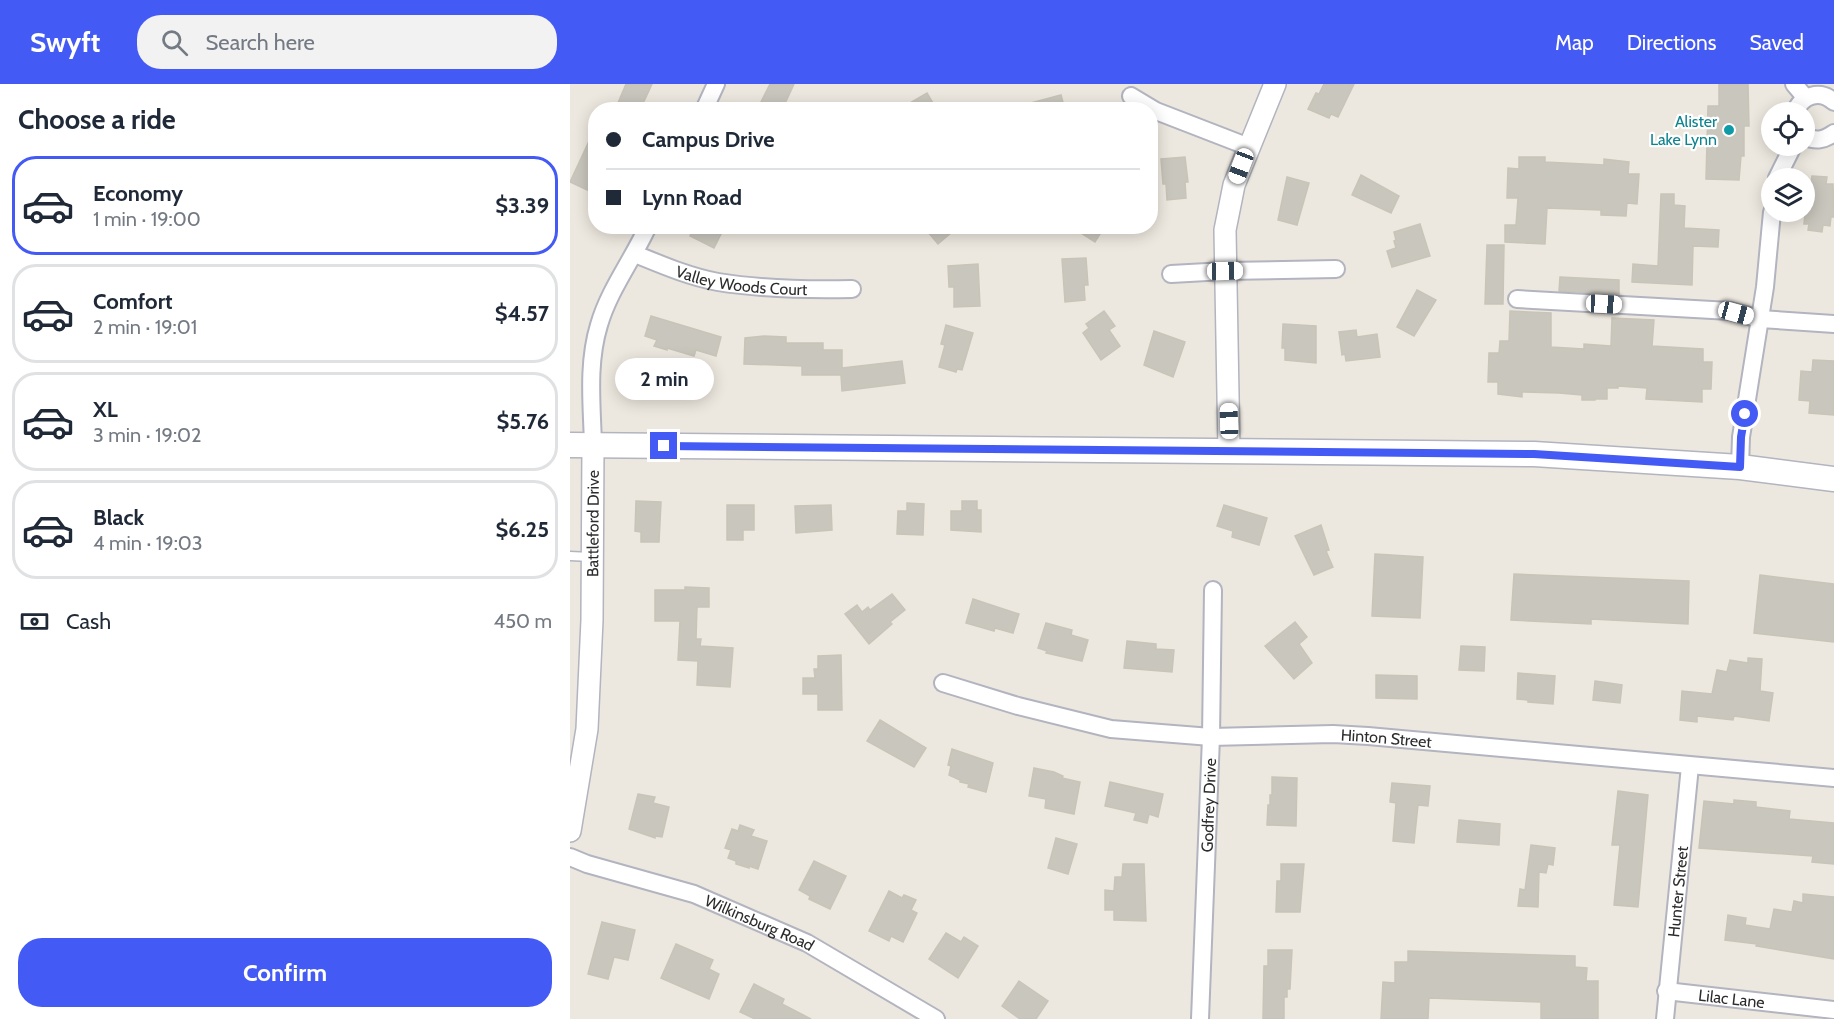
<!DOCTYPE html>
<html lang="en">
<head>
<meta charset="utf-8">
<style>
	:root { --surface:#fff; --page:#f2f2f3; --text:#1f2937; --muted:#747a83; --line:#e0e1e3; --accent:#445af5 }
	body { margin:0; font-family:Cabin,sans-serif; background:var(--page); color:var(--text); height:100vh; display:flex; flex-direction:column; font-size:22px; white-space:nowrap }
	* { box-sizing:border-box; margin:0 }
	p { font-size:20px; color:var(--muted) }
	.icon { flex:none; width:33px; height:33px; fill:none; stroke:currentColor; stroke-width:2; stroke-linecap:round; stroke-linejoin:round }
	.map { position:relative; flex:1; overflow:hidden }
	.drawer { display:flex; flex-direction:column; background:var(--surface); width:570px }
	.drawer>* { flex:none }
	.banner { position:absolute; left:18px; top:18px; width:570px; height:132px; border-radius:24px; box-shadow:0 3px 15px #0003; display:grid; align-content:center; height:132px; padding:0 18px; background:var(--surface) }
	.fabs { position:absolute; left:1191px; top:18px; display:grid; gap:12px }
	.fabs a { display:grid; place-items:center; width:54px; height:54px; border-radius:50%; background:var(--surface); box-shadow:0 3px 15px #0003; font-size:30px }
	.end { position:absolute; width:27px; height:27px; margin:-14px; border:8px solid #445af5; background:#fff; box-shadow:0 0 0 3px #fff }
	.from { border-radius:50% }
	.bubble { position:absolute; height:42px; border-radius:21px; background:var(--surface); box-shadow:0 3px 15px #0003; font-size:20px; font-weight:700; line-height:42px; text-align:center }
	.car { position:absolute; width:18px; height:36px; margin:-18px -9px; border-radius:8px; box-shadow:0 0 4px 2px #0007; background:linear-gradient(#fff 24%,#345 0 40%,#fff 0 76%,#345 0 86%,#fff 0) }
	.banner b { display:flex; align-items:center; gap:21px; height:57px; font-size:22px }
	.banner b+b { border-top:2px solid var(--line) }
	.banner i { width:15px; height:15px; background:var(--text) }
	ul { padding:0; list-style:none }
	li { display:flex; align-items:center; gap:18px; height:99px; margin:0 12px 9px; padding:0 6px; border:3px solid var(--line); border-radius:24px }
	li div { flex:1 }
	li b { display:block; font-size:22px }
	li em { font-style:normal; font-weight:700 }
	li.selected { border-color:var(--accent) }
	li>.icon { width:54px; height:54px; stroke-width:1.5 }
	h2 { padding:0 18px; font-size:27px; line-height:72px }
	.pay { display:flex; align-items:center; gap:15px; height:66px; padding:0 18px; font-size:22px }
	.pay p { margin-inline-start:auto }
	.button { display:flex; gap:12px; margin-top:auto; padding:12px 18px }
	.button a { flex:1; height:69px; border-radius:24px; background:var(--accent); color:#fff; font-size:24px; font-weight:700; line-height:69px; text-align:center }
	header { display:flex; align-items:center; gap:36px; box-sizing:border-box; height:84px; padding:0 30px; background:var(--accent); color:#fff }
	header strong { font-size:28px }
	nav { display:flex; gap:33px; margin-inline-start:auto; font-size:21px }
	.search { width:420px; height:54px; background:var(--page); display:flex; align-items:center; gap:15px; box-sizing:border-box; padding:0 21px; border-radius:24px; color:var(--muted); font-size:22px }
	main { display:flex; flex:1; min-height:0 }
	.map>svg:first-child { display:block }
	.building { fill:#c9c6bd; stroke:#c9c4b8; stroke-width:1.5 }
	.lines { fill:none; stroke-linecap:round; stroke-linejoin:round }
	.service-casing { stroke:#b2b4bf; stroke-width:11 }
	.minor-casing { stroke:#b2b4bf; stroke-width:20 }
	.tertiary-casing { stroke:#b2b4bf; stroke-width:24 }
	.secondary-casing { stroke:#b2b4bf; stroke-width:27 }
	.service { stroke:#fff; stroke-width:8 }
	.minor { stroke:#fff; stroke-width:16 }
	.tertiary { stroke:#fff; stroke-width:21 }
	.secondary { stroke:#fff; stroke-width:24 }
	.route { stroke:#445af5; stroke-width:8 }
	.culture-dot { fill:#0f9aa8; stroke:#fff; stroke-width:2 }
	.labels { text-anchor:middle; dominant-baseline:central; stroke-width:4.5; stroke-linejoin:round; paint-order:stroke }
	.culture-label { font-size:16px; fill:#0d838f; stroke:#fff; text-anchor:end }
	.street-label { font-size:16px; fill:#2c2c2c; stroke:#fff }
</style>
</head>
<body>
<header>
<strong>Swyft</strong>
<div class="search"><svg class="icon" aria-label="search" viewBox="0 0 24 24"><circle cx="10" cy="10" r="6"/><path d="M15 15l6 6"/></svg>Search here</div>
<nav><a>Map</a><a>Directions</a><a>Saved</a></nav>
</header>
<main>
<section class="drawer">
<h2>Choose a ride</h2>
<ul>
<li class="selected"><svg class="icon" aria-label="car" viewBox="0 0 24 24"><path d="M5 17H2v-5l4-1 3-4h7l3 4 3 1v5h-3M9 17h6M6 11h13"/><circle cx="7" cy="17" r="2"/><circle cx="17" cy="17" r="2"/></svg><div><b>Economy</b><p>1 min · 19:00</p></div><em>$3.39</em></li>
<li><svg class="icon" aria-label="car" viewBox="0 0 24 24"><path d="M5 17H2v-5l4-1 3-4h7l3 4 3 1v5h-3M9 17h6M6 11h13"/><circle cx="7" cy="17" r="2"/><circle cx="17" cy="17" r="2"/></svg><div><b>Comfort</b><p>2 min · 19:01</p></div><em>$4.57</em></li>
<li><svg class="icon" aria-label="car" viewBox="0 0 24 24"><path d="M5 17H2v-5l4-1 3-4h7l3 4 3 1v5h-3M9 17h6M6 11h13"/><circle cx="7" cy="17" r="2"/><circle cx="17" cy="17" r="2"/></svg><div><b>XL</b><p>3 min · 19:02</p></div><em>$5.76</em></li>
<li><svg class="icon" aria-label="car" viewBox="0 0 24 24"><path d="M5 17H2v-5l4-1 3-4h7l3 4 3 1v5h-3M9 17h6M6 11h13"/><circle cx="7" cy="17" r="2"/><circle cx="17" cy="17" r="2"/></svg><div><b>Black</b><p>4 min · 19:03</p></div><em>$6.25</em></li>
</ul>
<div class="pay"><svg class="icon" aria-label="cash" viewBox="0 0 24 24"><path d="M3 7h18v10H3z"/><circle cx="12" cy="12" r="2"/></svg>Cash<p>450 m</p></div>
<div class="button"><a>Confirm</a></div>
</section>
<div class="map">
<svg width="1264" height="935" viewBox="0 0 1264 935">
	<rect width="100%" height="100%" fill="#ede8df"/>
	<g class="building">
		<path d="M56,0H82L70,26H45Z"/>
		<path d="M200,0H224L212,26H187Z"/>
		<path d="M754,0H784L768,33L761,30L759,34L738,25L746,9L749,10Z"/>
		<path d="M1149,0H1178L1179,42H1174V72H1171L1169,96L1136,95L1138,22H1149Z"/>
		<path d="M357,9L367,26H328Z"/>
		<path d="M491,11L495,26H453V21Z"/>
		<path d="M26,42V110L0,98Z"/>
		<path d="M615,73L618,98H615L616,114L597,116L596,100H593L591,75Z"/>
		<path d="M949,73H975V78L1034,81V75L1059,78L1058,90H1069L1067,120L1057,119L1056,132L1031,131V126L977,124L975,160L935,158V141H946L948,114H937L938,84L949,85Z"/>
		<path d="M791,91L829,112L821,129L782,111Z"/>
		<path d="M1242,92L1257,93L1256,100H1263L1264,133H1261L1260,142L1253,141L1252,148L1238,146L1239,140H1234L1238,98H1241Z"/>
		<path d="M717,93L739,99L727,141L708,136Z"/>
		<path d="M1091,110H1104V121L1115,122L1114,144L1149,146L1148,163L1123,162L1122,201L1062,198L1063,180L1088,182Z"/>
		<path d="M850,140L860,172L822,183L817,167L826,164L824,157L826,156L824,148Z"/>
		<path d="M125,142H155L144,164L120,152Z"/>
		<path d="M353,142H389L368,160Z"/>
		<path d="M500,142H535L525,158Z"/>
		<path d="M917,161H934L933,220H915Z"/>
		<path d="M516,174L518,201H514L515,216L495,218L492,175Z"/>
		<path d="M408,180L410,222L384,223V203H379L378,182Z"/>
		<path d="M990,193L1049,196V210L989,207Z"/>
		<path d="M847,206L866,216L844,252L827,243Z"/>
		<path d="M534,227L545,242L539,246L550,262L531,276L513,249L519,244L516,240Z"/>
		<path d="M940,227L981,229V263L1014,265V260L1041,262L1042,234L1084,236L1082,262L1133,265V278H1142L1141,305H1132V318L1076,315L1077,304L1048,302V304H1037V315H1025V316H1012V311L989,309L952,308V313L928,310V298H918L919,269H929L930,257H939Z"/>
		<path d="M81,232L151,253L146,272L126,266L124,272L97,264V266L84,262L87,256L75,252Z"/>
		<path d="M713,240L746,242V279L715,276V264H712Z"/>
		<path d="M376,241L403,249L392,286L387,285L386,288L369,283L375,261L371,260Z"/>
		<path d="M786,246L787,253L807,250L810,273L776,277L775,270L772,271L769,248Z"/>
		<path d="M584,247L615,258L603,293L574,281Z"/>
		<path d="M194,252L216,253V259H253V266H272V284L332,277L335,299L272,307L271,291H232V282L174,280L175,254Z"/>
		<path d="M1243,276L1264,277V331L1239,329L1240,317L1229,316L1231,287L1242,288Z"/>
		<path d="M66,417L91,418L89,458H71V448L65,447Z"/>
		<path d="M392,417H407V426H411V448L381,446V427H392Z"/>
		<path d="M337,419L354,420L353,451L327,450L328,427H337Z"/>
		<path d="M157,421H184V446H173V456H157Z"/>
		<path d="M261,421L262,446L226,449L225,422Z"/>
		<path d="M654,421L697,434L689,461L662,453L663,447L647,442Z"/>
		<path d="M751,441L759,466L756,467L763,483L744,491L725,452Z"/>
		<path d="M805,470L853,473L850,534L802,532Z"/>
		<path d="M944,490L1119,497L1118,540L1021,535V540L941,536Z"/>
		<path d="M1190,491L1264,500V558L1184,549Z"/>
		<path d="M115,503L139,504V523H127L126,555H131L130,562L163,564L160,603L127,601L128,577L108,576L110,537H85V506H115Z"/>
		<path d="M322,510L335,526L320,538L322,540L299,560L275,530L287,521L292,528L298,523L300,526Z"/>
		<path d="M403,515L449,530L443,549L425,544L424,547L396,539Z"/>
		<path d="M725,538L737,553L729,560L742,579L724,595L695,562Z"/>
		<path d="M476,539L502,546L501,551L518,556L512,577L476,569L477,567L468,564Z"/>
		<path d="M557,557L586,560V565L604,566L602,588L554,584Z"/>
		<path d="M891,562L915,563L914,587L889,586Z"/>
		<path d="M271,571L272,626H248V610H233V594H245L244,585H248V572Z"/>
		<path d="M1178,574L1192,575L1190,607L1203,609L1199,637L1164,632L1163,636L1127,632V638L1110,636L1112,607L1142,610L1147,586L1157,588L1160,576L1178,579Z"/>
		<path d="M948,589L985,592L983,620L958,618V616L947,615Z"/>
		<path d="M806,591L847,592V615L806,614Z"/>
		<path d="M1025,597L1052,601L1050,619L1023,616Z"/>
		<path d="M310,636L356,664L344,683L297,657Z"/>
		<path d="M382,665L423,679L416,708L398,703L399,700L390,698V696L379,691L381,682L378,681Z"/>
		<path d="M464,684L484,688L493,692L492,694L510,698L504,730L475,724L476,715L459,712Z"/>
		<path d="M702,693L727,694L726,742L697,741L698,721H700V711H702Z"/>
		<path d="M540,698L593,710L588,733L579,730L577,739L564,736L566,729L535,722Z"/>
		<path d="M822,699L860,702L858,722L848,721L844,759L823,757L826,719L820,718Z"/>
		<path d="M1048,707L1078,711L1068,823L1044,821L1050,761H1042Z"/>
		<path d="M68,710L85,713L83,719L99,723L92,753L85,752V754L59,745Z"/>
		<path d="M1164,716L1186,718V723L1220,727L1219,735L1264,739V780L1242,778L1243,772L1129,764L1134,717L1164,720Z"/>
		<path d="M889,736L930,740L929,761L887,758Z"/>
		<path d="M170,741L184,746L181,752L197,757L188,785L179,782V784L166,780V777L158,774L161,766L155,764L162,745L168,747Z"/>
		<path d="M486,754L507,760L498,790L478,784Z"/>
		<path d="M961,761L985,764L983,781L978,780L976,789L969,788L968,823L948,822L950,805L955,806Z"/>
		<path d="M244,777L276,792L260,825L239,815L240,812L229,806Z"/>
		<path d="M553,780H574L576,837L544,836V826H535V806L544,807L545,793H552Z"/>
		<path d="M711,780H734L730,828H706L707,797H711Z"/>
		<path d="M319,807L332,814L334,811L346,816L341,826L347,829L333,858L321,852L319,857L299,847Z"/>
		<path d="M1233,810L1264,813V875L1186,862L1187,860L1155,856L1158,831L1176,834L1175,841L1200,845L1204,825L1222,828L1224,817L1233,819Z"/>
		<path d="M32,838L65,846L58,876L44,873L38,895L18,890Z"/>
		<path d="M376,849L391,858L394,853L408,862L388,894L359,875Z"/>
		<path d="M106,860L143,876L139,885L149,890L139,915L91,894Z"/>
		<path d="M698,866H722L720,905H717V913H714V935H693L694,882H698Z"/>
		<path d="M838,867L1005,872V883L1017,884L1016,897H1028V935H971V918L859,914L858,935H811L813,898L825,899V878H838Z"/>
		<path d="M449,897L478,917L466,935H450L432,922Z"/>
		<path d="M184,900L214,915L212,920L241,935H185L170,928Z"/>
	</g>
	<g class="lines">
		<defs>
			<path id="service" d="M0,472L21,473"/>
			<g id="minor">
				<path d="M1224,0L1235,13"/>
				<path d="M561,12L586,27L679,63"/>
				<path d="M134,26L146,0"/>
				<path d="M1225,28C1232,11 1250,5 1264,18"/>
				<path d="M1234,52C1246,58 1254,56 1264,49"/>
				<path d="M1207,94L1223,62"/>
				<path id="s1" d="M65,170C92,181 120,193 148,198C192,205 237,206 282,205"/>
				<path d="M601,190L655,187L766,185"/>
				<path d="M947,215L1160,227L1190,235L1264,240"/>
				<path d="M23,361C22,322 17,280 29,241C39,206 63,175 78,142"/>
				<path d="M1170,383L1171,353L1195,203L1202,128"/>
				<path id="s2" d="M373,599L448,622L541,645L641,653L763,650L798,652L1264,694"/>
				<path id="s3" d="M0,773L17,780L124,810L237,859L366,935"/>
				<path id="s4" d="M1096,907L1264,926"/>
				<path id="s5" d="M630,935L641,653L643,506"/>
				<path id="s6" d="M1095,935L1120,682"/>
			</g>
			<g id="tertiary">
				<path d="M659,366L655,146L664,101L705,0"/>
				<path id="s7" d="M0,747L17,645L22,536L23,361"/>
			</g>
			<path id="secondary" d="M0,361L964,370L1170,383L1264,395"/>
		</defs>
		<use href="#service" class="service-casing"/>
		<use href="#minor" class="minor-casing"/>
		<use href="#tertiary" class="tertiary-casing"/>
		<use href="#secondary" class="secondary-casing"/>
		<use href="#service" class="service"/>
		<use href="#minor" class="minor"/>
		<use href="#tertiary" class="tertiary"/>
		<use href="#secondary" class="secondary"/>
	</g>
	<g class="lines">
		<path class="route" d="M94,362L964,370L1170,383L1171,353L1175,330"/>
	</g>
	<circle class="culture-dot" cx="1159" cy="46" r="6"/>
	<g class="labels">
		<g class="culture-label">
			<text x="1147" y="37">Alister<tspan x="1147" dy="18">Lake Lynn</tspan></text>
		</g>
		<g class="street-label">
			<text stroke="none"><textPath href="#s1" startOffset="111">Valley Woods Court</textPath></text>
			<text stroke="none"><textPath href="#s7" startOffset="309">Battleford Drive</textPath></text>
			<text stroke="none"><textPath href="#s2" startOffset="450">Hinton Street</textPath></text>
			<text stroke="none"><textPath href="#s5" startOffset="214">Godfrey Drive</textPath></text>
			<text stroke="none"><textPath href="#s6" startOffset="128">Hunter Street</textPath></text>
			<text stroke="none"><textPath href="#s3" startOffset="201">Wilkinsburg Road</textPath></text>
			<text stroke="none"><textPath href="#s4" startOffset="66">Lilac Lane</textPath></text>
		</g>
	</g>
</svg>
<div class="fabs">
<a><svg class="icon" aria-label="locate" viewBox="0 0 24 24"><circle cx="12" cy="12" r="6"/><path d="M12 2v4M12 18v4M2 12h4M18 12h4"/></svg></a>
<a><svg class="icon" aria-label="layers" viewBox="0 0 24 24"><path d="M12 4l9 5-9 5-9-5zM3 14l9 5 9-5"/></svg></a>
</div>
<i class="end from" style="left:1175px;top:330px"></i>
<i class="end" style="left:94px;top:362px"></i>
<div class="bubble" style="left:45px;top:274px;width:99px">2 min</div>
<i class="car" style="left:671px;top:82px;rotate:201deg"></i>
<i class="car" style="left:655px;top:187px;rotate:89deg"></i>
<i class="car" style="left:1034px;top:220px;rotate:93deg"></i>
<i class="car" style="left:1166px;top:229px;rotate:105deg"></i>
<i class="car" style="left:659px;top:337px;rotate:358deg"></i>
<div class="banner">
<b><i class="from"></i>Campus Drive</b>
<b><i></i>Lynn Road</b>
</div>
</div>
</main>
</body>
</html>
